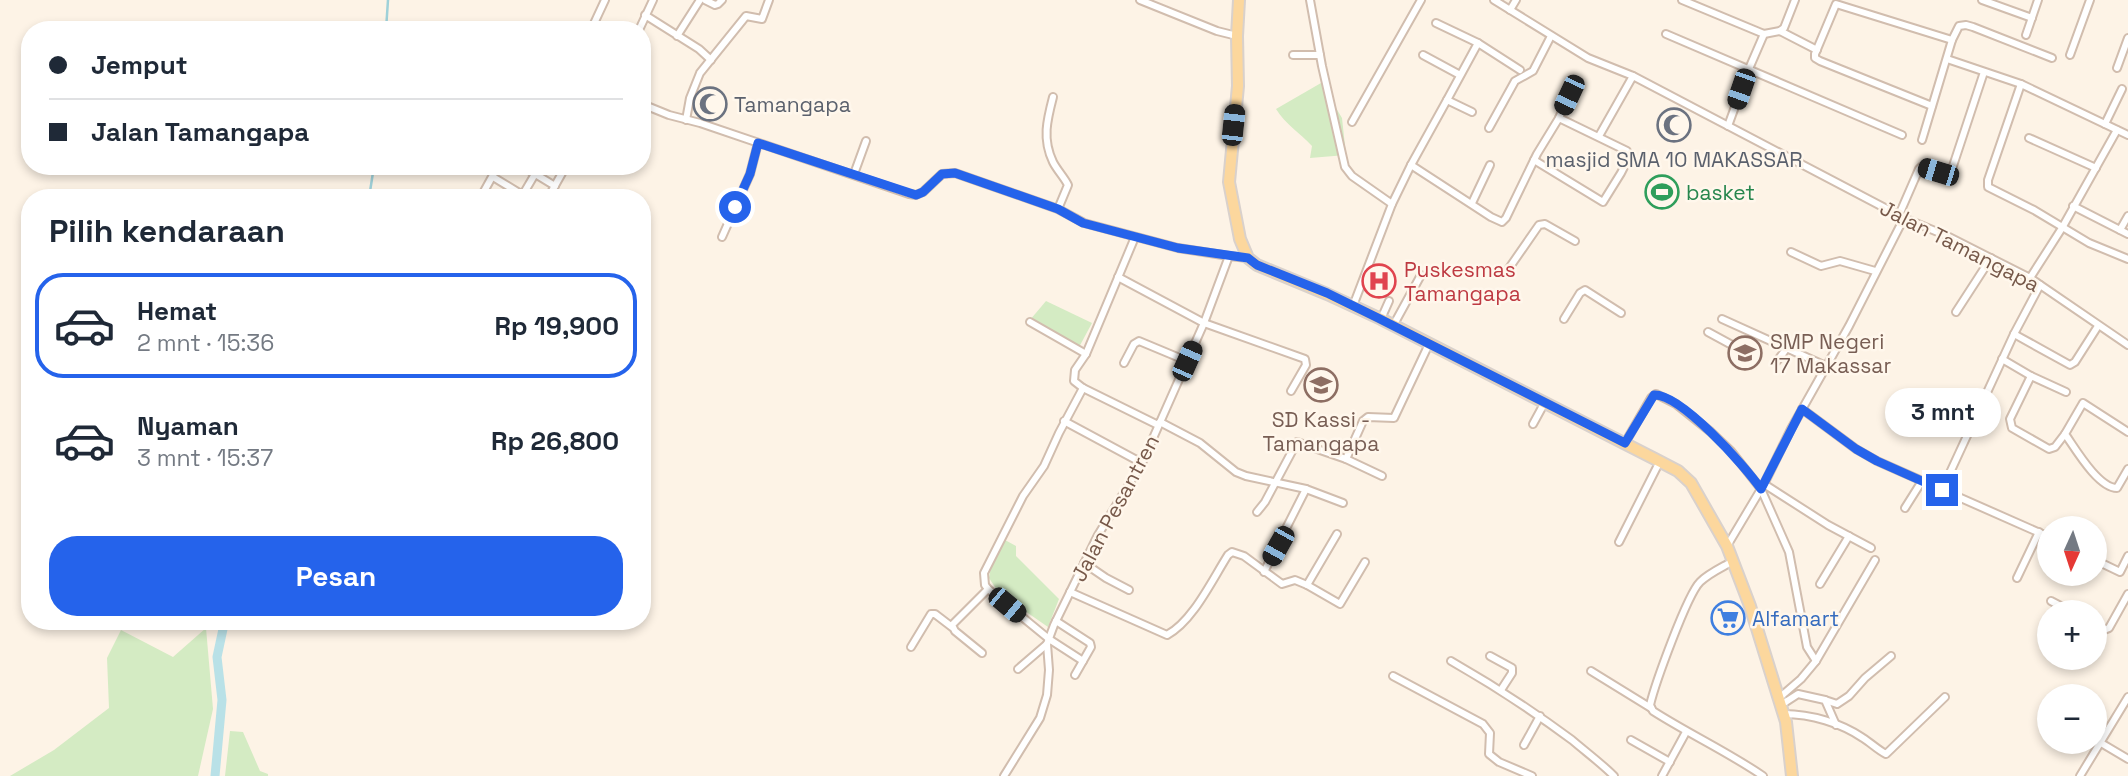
<!DOCTYPE html>
<html lang="id">
<head>
<meta charset="utf-8">
<style>
	:root { --surface:#fff; --page:#f2f2f3; --text:#1f2937; --muted:#747a83; --line:#e0e1e3; --accent:#2563eb }
	body { margin:0; font-family:"Space Grotesk",sans-serif; background:var(--page); color:var(--text); height:100vh; display:flex; flex-direction:column; font-size:26px; white-space:nowrap }
	* { box-sizing:border-box; margin:0 }
	p { font-size:23px; color:var(--muted) }
	.icon { flex:none; width:38px; height:38px; fill:none; stroke:currentColor; stroke-width:2; stroke-linecap:round; stroke-linejoin:round }
	.map { position:relative; flex:1; overflow:hidden }
	.sheet { position:absolute; left:21px; top:189px; width:630px; height:441px; display:flex; flex-direction:column; background:var(--surface); border-radius:28px; box-shadow:0 4px 10px #0003 }
	.sheet>* { flex:none }
	.guide { position:absolute; left:21px; top:21px; width:630px; height:154px; border-radius:28px; box-shadow:0 4px 10px #0003; display:grid; align-content:center; height:154px; padding:0 28px; background:var(--surface) }
	.needle { width:46px; rotate:183deg }
	.tools { position:absolute; left:2037px; top:516px; display:grid; gap:14px }
	.tools a { display:grid; place-items:center; width:70px; height:70px; border-radius:50%; background:var(--surface); box-shadow:0 4px 10px #0003; font-size:35px }
	.end { position:absolute; width:32px; height:32px; margin:-16px; border:9px solid #2563eb; background:#fff; box-shadow:0 0 0 4px #fff }
	.from { border-radius:50% }
	.bubble { position:absolute; height:49px; border-radius:24px; background:var(--surface); box-shadow:0 4px 10px #0003; font-size:23px; font-weight:600; line-height:49px; text-align:center }
	.car { position:absolute; width:21px; height:42px; margin:-21px -10px; border-radius:9px; box-shadow:0 0 5px 2px #0007; background:linear-gradient(#222 24%,#8ab4d8 0 40%,#222 0 76%,#8ab4d8 0 86%,#222 0) }
	.guide b { display:flex; align-items:center; gap:24px; height:66px; font-size:26px }
	.guide b+b { border-top:2px solid var(--line) }
	.guide i { width:18px; height:18px; background:var(--text) }
	ul { padding:0; list-style:none }
	li { display:flex; align-items:center; gap:21px; height:105px; margin:0 14px 10px; padding:0 14px; border:4px solid transparent; border-radius:28px }
	li div { flex:1 }
	li b { display:block; font-size:26px }
	li em { font-style:normal; font-weight:600 }
	li.active { border-color:var(--accent) }
	li>.icon { width:63px; height:63px; stroke-width:1.5 }
	h2 { padding:0 28px; font-size:32px; line-height:84px }
	.action { display:flex; gap:14px; margin-top:auto; padding:14px 28px }
	.action a { flex:1; height:80px; border-radius:28px; background:var(--accent); color:#fff; font-size:28px; font-weight:600; line-height:80px; text-align:center }
	.map>svg:first-child { display:block }
	.green { fill:#d4ebc3 }
	.lines { fill:none; stroke-linecap:round; stroke-linejoin:round }
	.stream { stroke:#9fd1d9; stroke-width:2.5 }
	.canal { stroke:#b9e1e7; stroke-width:9 }
	.minor-casing { stroke:#d1bdae; stroke-width:10 }
	.primary-casing { stroke:#d9d1cc; stroke-width:14 }
	.minor { stroke:#fff; stroke-width:6 }
	.primary { stroke:#fcd79d; stroke-width:10 }
	.route { stroke:#2563eb; stroke-width:9 }
	.labels { text-anchor:middle; dominant-baseline:central; stroke-width:5; stroke-linejoin:round; paint-order:stroke }
	.worship-label { font-size:21px; fill:#5b616d; stroke:#fff7ec; text-anchor:start }
	.leisure-label { font-size:21px; fill:#27864d; stroke:#fff7ec; text-anchor:start }
	.street-label { font-size:21px; fill:#77594a; stroke:#fff7ec }
	.health-label { font-size:21px; fill:#be3a42; stroke:#fff7ec; text-anchor:start }
	.education-label { font-size:21px; fill:#785e54; stroke:#fff7ec; text-anchor:start }
	.shop-label { font-size:21px; fill:#366cbe; stroke:#fff7ec; text-anchor:start }
</style>
</head>
<body>
<div class="map">
<svg width="2128" height="776" viewBox="0 0 2128 776">
	<rect width="100%" height="100%" fill="#fdf3e6"/>
	<g class="green">
		<path d="M1321,83L1342,118L1346,155L1310,158L1312,146C1300,133 1285,124 1276,109Z"/>
		<path d="M1046,301L1092,323L1078,349L1030,320Z"/>
		<path d="M1005,540L1016,546V556L1059,599L1048,627L999,593L989,578L991,566Z"/>
		<path d="M206,628L213,709L198,776H10L54,750L109,708L107,658L121,630L173,657Z"/>
		<path d="M230,731L243,732L260,771L268,774V776H225Z"/>
	</g>
	<g class="lines">
		<g class="stream">
			<path d="M386,30L388,0"/>
			<path d="M369,198L374,166"/>
			<path d="M223,629L228,621"/>
		</g>
		<path class="canal" d="M215,776L222,700L217,657L223,629"/>
		<defs>
			<g id="minor">
				<path d="M705,0L715,5L718,4L722,0"/>
				<path d="M1140,0L1217,31L1237,36"/>
				<path d="M1310,0L1322,66L1345,167L1352,176L1392,204"/>
				<path d="M1494,0L1588,58L1633,76L1904,218L1947,236L2030,278L2128,345"/>
				<path d="M1682,0L1764,34L1780,31L1784,28L1795,0"/>
				<path d="M1982,0L2032,18"/>
				<path d="M1510,10L1516,0"/>
				<path d="M645,15L699,49L711,60"/>
				<path d="M1436,23L1478,43"/>
				<path d="M591,30L605,0"/>
				<path d="M639,30L653,0"/>
				<path d="M1780,31L1817,50"/>
				<path d="M1666,34L1902,135"/>
				<path d="M2026,35L2038,0"/>
				<path d="M677,36L700,0"/>
				<path d="M1293,55H1320"/>
				<path d="M1423,55L1460,75"/>
				<path d="M2070,55L2090,0"/>
				<path d="M1947,59L2021,84L2128,135"/>
				<path d="M2117,68L2128,38"/>
				<path d="M2021,84L1988,180V187L2034,210L2089,243L2128,259"/>
				<path d="M1053,97C1047,120 1042,139 1053,162C1057,170 1064,177 1068,185L1058,209"/>
				<path d="M1447,100L1478,43L1520,70"/>
				<path d="M642,104L669,115L700,123L909,194L916,195L923,192L942,174L955,173L1058,209L1084,223L1178,248L1229,256"/>
				<path d="M1932,106L1820,61L1815,58V54L1836,4L1952,40"/>
				<path d="M686,120L690,98L700,73L746,16L762,19L769,0"/>
				<path d="M1352,122L1421,0"/>
				<path d="M2105,124L2122,89"/>
				<path d="M1728,126L1748,71L1764,34"/>
				<path d="M1489,128L1515,81L1533,71L1551,36"/>
				<path d="M1599,136L1633,76"/>
				<path d="M2029,138L2096,168"/>
				<path d="M1922,140L1952,40L1959,26L1966,25L1973,27L2052,58"/>
				<path d="M1534,160L1603,202L1621,173L1629,157L1627,151L1559,118"/>
				<path d="M1411,165L1491,217L1502,222L1506,218L1537,154L1559,118L1569,95"/>
				<path d="M522,166L555,186"/>
				<path d="M854,174L866,141"/>
				<path d="M493,177L521,194L525,191L535,174"/>
				<path d="M482,195L498,166"/>
				<path d="M548,198L566,166"/>
				<path d="M1472,203L1490,165"/>
				<path d="M2073,206L2128,234"/>
				<path d="M1899,215L1919,169L1921,167L1950,175L1984,72"/>
				<path d="M2120,230L2128,216"/>
				<path d="M722,237L750,174L758,143"/>
				<path d="M1135,237L1086,354L1075,370L1074,381L1083,388L1158,425"/>
				<path d="M1791,252L1821,266L1840,261L1875,271"/>
				<path d="M1505,274L1539,225L1545,224L1575,241"/>
				<path d="M1118,277L1204,323L1305,359L1306,365L1291,391"/>
				<path d="M2030,278L2062,228L2117,130"/>
				<path d="M1353,306L1392,204L1411,165L1447,100L1472,112"/>
				<path d="M1956,312L1991,258"/>
				<path d="M1381,319L1389,301"/>
				<path d="M1564,319L1580,293L1585,290L1621,313"/>
				<path d="M1722,319L1826,366"/>
				<path d="M1030,322L1086,354"/>
				<path d="M1393,326L1421,275"/>
				<path d="M1708,332L1743,351L1745,346"/>
				<path d="M2014,334L2070,365L2075,362L2098,326"/>
				<path d="M2002,359L2031,376"/>
				<path d="M1777,361L1787,348"/>
				<path d="M1124,363L1134,344L1139,341L1187,361"/>
				<path d="M1802,409L1856,449L1877,461L2049,537"/>
				<path d="M1064,421L1142,463"/>
				<path d="M1160,422L1200,443L1236,472L1246,476L1306,489L1264,572"/>
				<path d="M1533,424L1545,402"/>
				<path d="M2128,432L2083,403L2065,434C2075,448 2098,488 2117,488L2128,469"/>
				<path d="M2065,434L2055,447L2049,449L2012,428L2010,419L2031,376L2066,392"/>
				<path d="M1625,443L1651,398L1656,394L1676,404L1711,432L1731,451L1761,489L1789,552L1807,647L1816,661"/>
				<path d="M1346,459L1382,476"/>
				<path d="M1764,484L1828,525L1871,548"/>
				<path d="M1306,489L1343,503"/>
				<path d="M1942,490L2014,334L2040,285"/>
				<path d="M1905,508L1922,481"/>
				<path d="M1257,512L1265,502L1297,442L1346,459L1363,421L1368,417L1394,418L1429,344"/>
				<path d="M1619,542L1660,461"/>
				<path d="M1727,546L1764,484L1791,429L1849,326L1904,218"/>
				<path d="M2095,560L2120,572L2128,556"/>
				<path d="M1733,561C1723,567 1709,573 1700,582C1687,595 1655,684 1650,705L1653,711C1689,734 1728,752 1763,776"/>
				<path d="M1084,563L1106,578L1129,590"/>
				<path d="M2017,578L2039,532"/>
				<path d="M1820,584L1849,536"/>
				<path d="M1307,585L1340,604L1365,562"/>
				<path d="M1070,592L1167,635C1193,621 1212,580 1228,555L1232,552L1244,556L1282,584L1295,580L1307,585L1337,534"/>
				<path d="M2051,601L2072,612"/>
				<path d="M1056,621L1090,643L1091,647L1083,661"/>
				<path d="M2095,625L2104,630L2109,628L2128,594"/>
				<path d="M911,647L931,614H935L952,627"/>
				<path d="M982,653L955,631L952,625L988,589"/>
				<path d="M1490,656L1512,668V673L1501,690"/>
				<path d="M1451,661C1493,685 1533,711 1572,740C1586,752 1601,763 1614,776"/>
				<path d="M1018,669L1047,644"/>
				<path d="M1591,671L1651,708"/>
				<path d="M1075,675L1083,661L1049,639L988,589L985,585L984,573L1023,496L1044,466L1059,433L1083,388"/>
				<path d="M1393,676L1483,724L1490,733L1489,754L1499,762L1532,776"/>
				<path d="M1779,698L1801,679L1816,661L1875,560"/>
				<path d="M1825,700L1837,704L1849,696L1865,678L1891,656"/>
				<path d="M1781,705L1798,694L1825,700L1836,725"/>
				<path d="M1784,714C1811,714 1841,723 1863,738C1871,743 1878,750 1886,754L1945,697"/>
				<path d="M1631,740L1670,762"/>
				<path d="M2101,743L2128,759"/>
				<path d="M1524,745L1540,716"/>
				<path d="M1004,776L1040,718L1047,695L1049,670L1047,644L1054,625L1098,535L1142,463L1204,323L1229,256L1248,258"/>
				<path d="M1662,776L1686,732"/>
				<path d="M2080,776L2128,697"/>
			</g>
			<path id="primary" d="M1239,0L1237,36L1238,86L1229,182L1240,239L1248,258L1257,265L1327,294L1381,319L1655,459L1678,471L1691,483L1727,546L1750,606L1786,722L1792,776"/>
		</defs>
		<use href="#minor" class="minor-casing"/>
		<use href="#primary" class="primary-casing"/>
		<use href="#minor" class="minor"/>
		<use href="#primary" class="primary"/>
	</g>
	<g class="lines">
		<path class="route" d="M735,207L750,174L758,143L916,195L923,192L942,174L955,173L1058,209L1083,223L1178,248L1248,258L1257,265L1327,293L1378,318L1625,443L1654,395C1681,394 1745,466 1761,489L1802,409L1856,449L1877,461L1942,490"/>
	</g>
	<defs>
		<symbol id="mosque-ring" viewBox="-11 -11 22 22"><circle r="9.5" fill="#fff7ec" stroke="#6b7280" stroke-width="1.5"/><path d="M3.5-4.9A6 6 0 1 0 3.5 4.9A5 5 0 1 1 3.5-4.9Z" fill="#6b7280"/></symbol>
		<symbol id="stadium-ring" viewBox="-11 -11 22 22"><circle r="9.5" fill="#fff7ec" stroke="#2e9e5b" stroke-width="1.5"/><path d="M0-5a6.5 5 0 1 0 0 10a6.5 5 0 1 0 0-10ZM-3.5-1.8h7v3.6h-7Z" fill="#2e9e5b"/></symbol>
		<symbol id="hospital-ring" viewBox="-11 -11 22 22"><circle r="9.5" fill="#fff7ec" stroke="#e0444e" stroke-width="1.5"/><path d="M-5-5h3v3.5h4V-5h3V5h-3V1.5h-4V5h-3Z" fill="#e0444e"/></symbol>
		<symbol id="school-ring" viewBox="-11 -11 22 22"><circle r="9.5" fill="#fff7ec" stroke="#8d6e63" stroke-width="1.5"/><path d="M0-5L7-2L0 1L-7-2ZM-4 1L0 2.5L4 1V4Q0 6-4 4Z" fill="#8d6e63"/></symbol>
		<symbol id="supermarket-ring" viewBox="-11 -11 22 22"><circle r="9.5" fill="#fff7ec" stroke="#3f7fe0" stroke-width="1.5"/><path d="M-6-5.5h2.5l.6 2H6L4.5 2H-2.5L-4.4-4H-6ZM-1.5 3.2a1.3 1.3 0 1 0 .1 0ZM3 3.2a1.3 1.3 0 1 0 .1 0Z" fill="#3f7fe0"/></symbol>
	</defs>
	<g fill-rule="evenodd">
		<use href="#mosque-ring" x="691" y="85" width="38" height="38"/>
		<use href="#mosque-ring" x="1655" y="106" width="38" height="38"/>
		<use href="#stadium-ring" x="1643" y="173" width="38" height="38"/>
		<use href="#hospital-ring" x="1360" y="262" width="38" height="38"/>
		<use href="#school-ring" x="1726" y="334" width="38" height="38"/>
		<use href="#school-ring" x="1302" y="366" width="38" height="38"/>
		<use href="#supermarket-ring" x="1709" y="599" width="38" height="38"/>
	</g>
	<g class="labels">
		<g class="worship-label">
			<text x="734" y="104">Tamangapa</text>
			<text x="1674" y="159" text-anchor="middle">masjid SMA 10 MAKASSAR</text>
		</g>
		<g class="leisure-label">
			<text x="1686" y="192">basket</text>
		</g>
		<g class="street-label">
			<text transform="translate(1960 246) rotate(27)">Jalan Tamangapa</text>
			<text transform="translate(1115 508) rotate(-62)">Jalan Pesantren</text>
		</g>
		<g class="health-label">
			<text x="1404" y="269">Puskesmas<tspan x="1404" dy="24">Tamangapa</tspan></text>
		</g>
		<g class="education-label">
			<text x="1770" y="341">SMP Negeri<tspan x="1770" dy="24">17 Makassar</tspan></text>
			<text x="1321" y="419" text-anchor="middle">SD Kassi -<tspan x="1321" dy="24">Tamangapa</tspan></text>
		</g>
		<g class="shop-label">
			<text x="1752" y="618">Alfamart</text>
		</g>
	</g>
</svg>
<div class="tools">
<a><svg class="needle" viewBox="-14 -14 28 28"><path d="M0-13l5 13h-10z" fill="#e53935"/><path d="M0 13l5-13h-10z" fill="#747a83"/></svg></a>
<a>+</a>
<a>−</a>
</div>
<i class="end from" style="left:735px;top:207px"></i>
<i class="end" style="left:1942px;top:490px"></i>
<div class="bubble" style="left:1885px;top:388px;width:116px">3 mnt</div>
<i class="car" style="left:1741px;top:89px;rotate:199deg"></i>
<i class="car" style="left:1569px;top:95px;rotate:205deg"></i>
<i class="car" style="left:1233px;top:125px;rotate:6deg"></i>
<i class="car" style="left:1938px;top:172px;rotate:287deg"></i>
<i class="car" style="left:1187px;top:361px;rotate:24deg"></i>
<i class="car" style="left:1278px;top:546px;rotate:209deg"></i>
<i class="car" style="left:1007px;top:605px;rotate:130deg"></i>
<div class="guide">
<b><i class="from"></i>Jemput</b>
<b><i></i>Jalan Tamangapa</b>
</div>
<section class="sheet">
<h2>Pilih kendaraan</h2>
<ul>
<li class="active"><svg class="icon" aria-label="car" viewBox="0 0 24 24"><path d="M5 17H2v-5l4-1 3-4h7l3 4 3 1v5h-3M9 17h6M6 11h13"/><circle cx="7" cy="17" r="2"/><circle cx="17" cy="17" r="2"/></svg><div><b>Hemat</b><p>2 mnt · 15:36</p></div><em>Rp 19,900</em></li>
<li><svg class="icon" aria-label="car" viewBox="0 0 24 24"><path d="M5 17H2v-5l4-1 3-4h7l3 4 3 1v5h-3M9 17h6M6 11h13"/><circle cx="7" cy="17" r="2"/><circle cx="17" cy="17" r="2"/></svg><div><b>Nyaman</b><p>3 mnt · 15:37</p></div><em>Rp 26,800</em></li>
</ul>
<div class="action"><a>Pesan</a></div>
</section>
</div>
</body>
</html>
